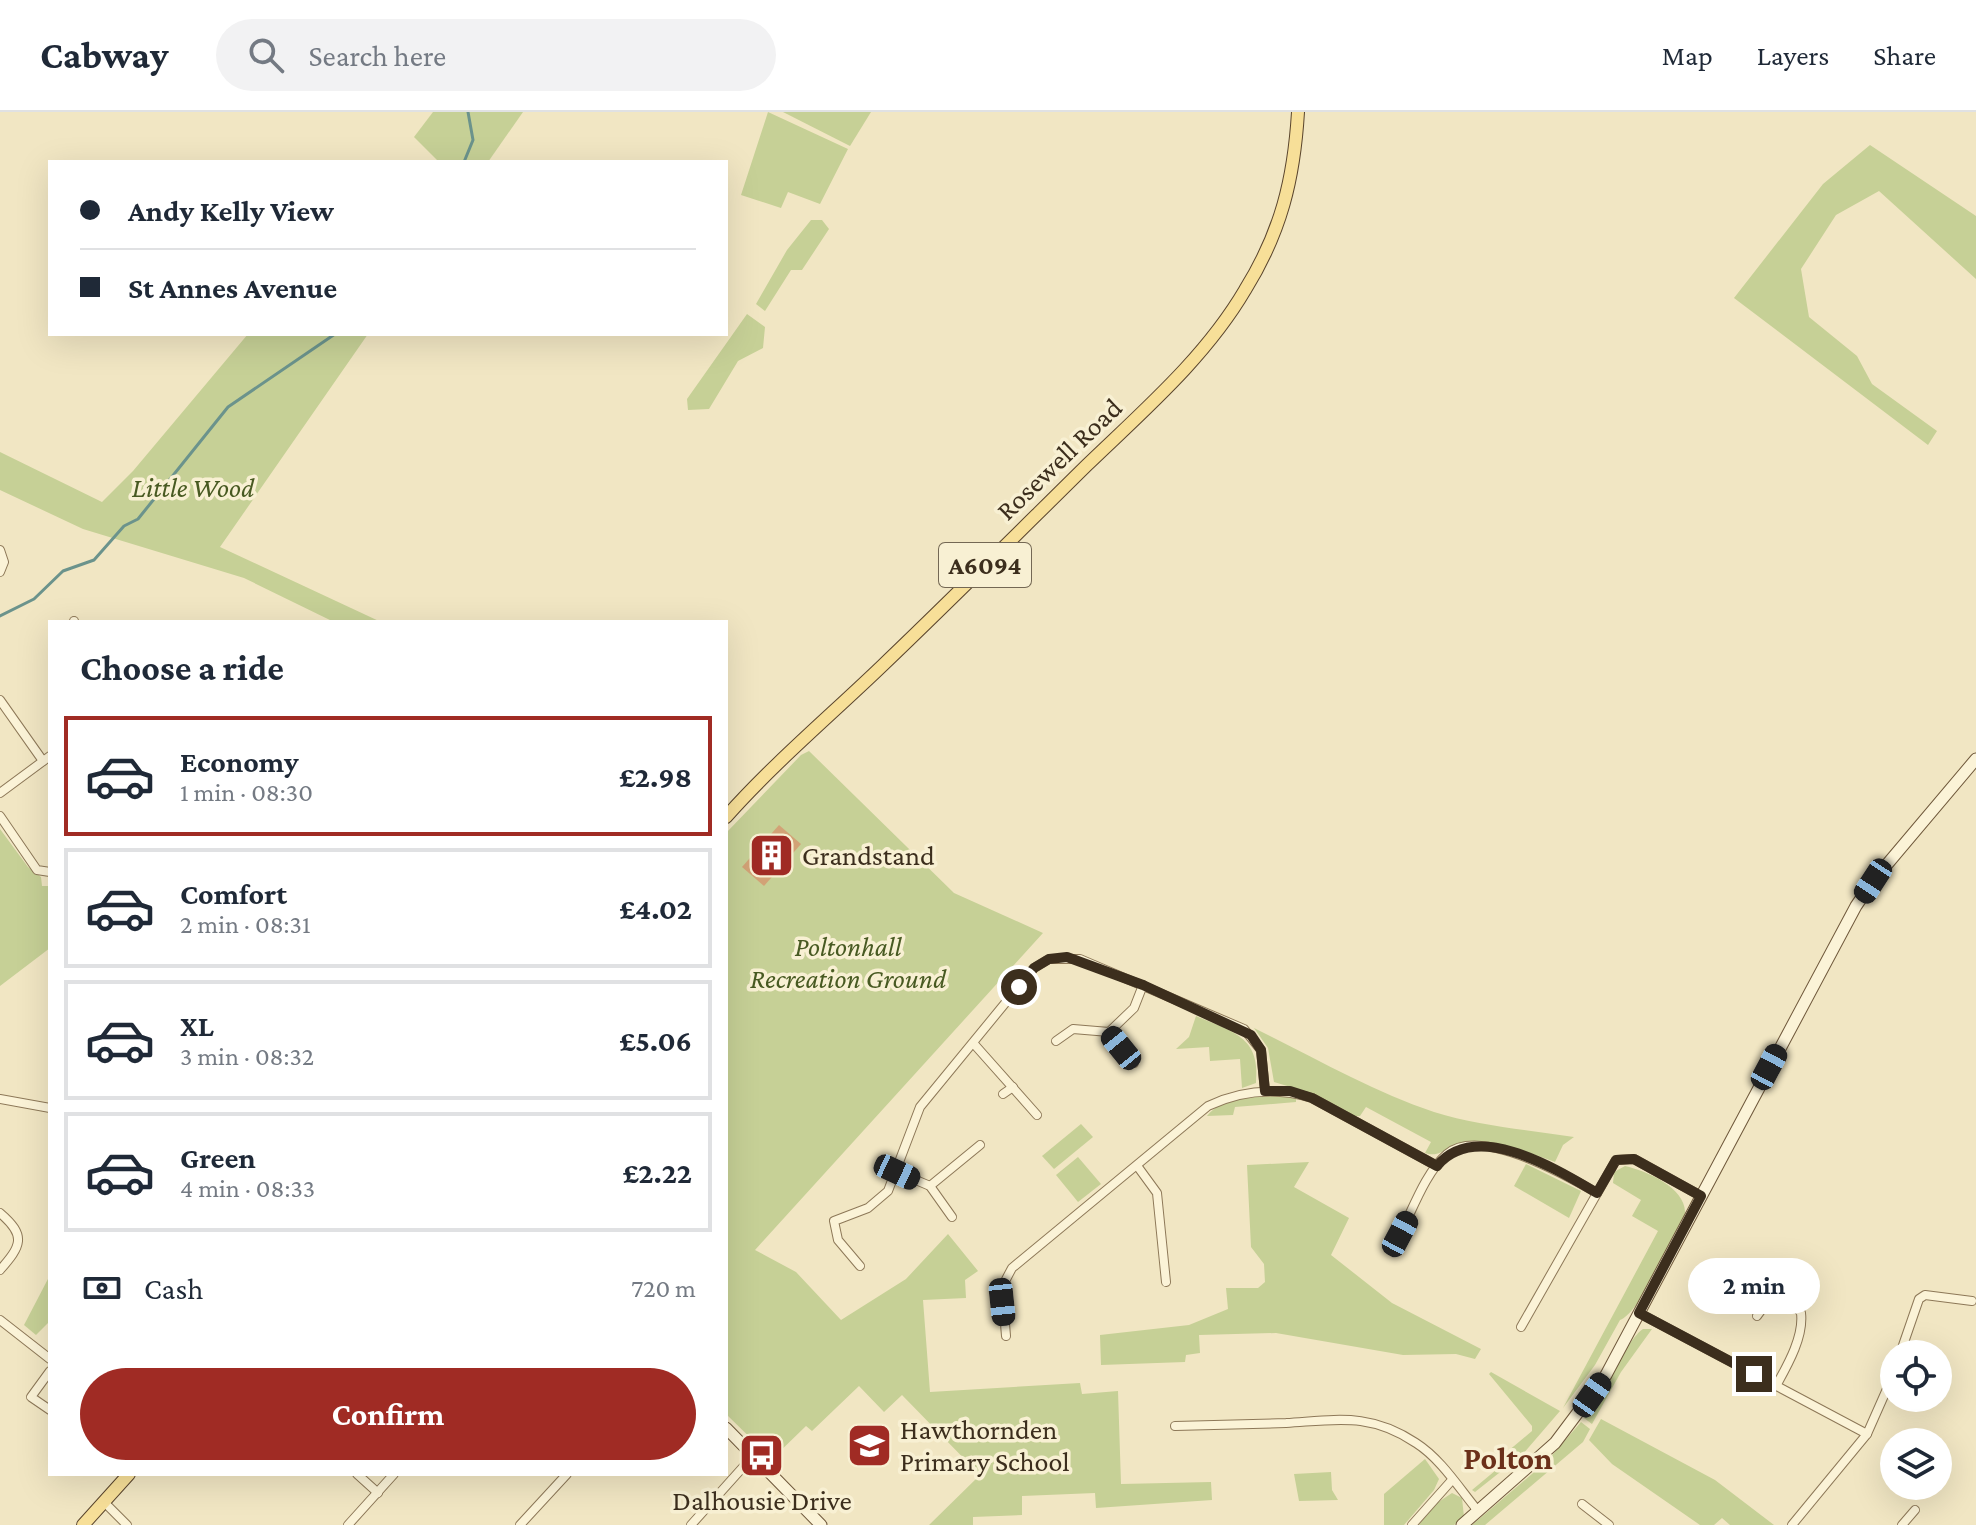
<!DOCTYPE html>
<html lang="en">
<head>
<meta charset="utf-8">
<style>
	:root { --surface:#fff; --page:#f2f2f3; --text:#1f2937; --muted:#747a83; --line:#e0e1e3; --accent:#a02b24 }
	body { margin:0; font-family:"Crimson Pro",serif; background:var(--page); color:var(--text); height:100vh; display:flex; flex-direction:column; font-size:30px; white-space:nowrap }
	* { box-sizing:border-box; margin:0 }
	p { font-size:26px; color:var(--muted) }
	.icon { flex:none; width:44px; height:44px; fill:none; stroke:currentColor; stroke-width:2; stroke-linecap:round; stroke-linejoin:round }
	.map { position:relative; flex:1; overflow:hidden }
	.panel { position:absolute; left:48px; top:508px; width:680px; height:856px; display:flex; flex-direction:column; background:var(--surface); border-radius:0px; box-shadow:0 8px 32px #0002 }
	.panel>* { flex:none }
	.hud { position:absolute; left:48px; top:48px; width:680px; height:176px; border-radius:0px; box-shadow:0 8px 32px #0002; display:grid; align-content:center; height:176px; padding:0 32px; background:var(--surface) }
	.buttons { position:absolute; left:1880px; top:1228px; display:grid; gap:16px }
	.buttons a { display:grid; place-items:center; width:72px; height:72px; border-radius:50%; background:var(--surface); box-shadow:0 8px 32px #0002; font-size:40px }
	.end { position:absolute; width:36px; height:36px; margin:-18px; border:10px solid #3c2e1d; background:#fff; box-shadow:0 0 0 4px #fff }
	.from { border-radius:50% }
	.bubble { position:absolute; height:56px; border-radius:28px; background:var(--surface); box-shadow:0 8px 32px #0002; font-size:26px; font-weight:700; line-height:56px; text-align:center }
	.car { position:absolute; width:24px; height:48px; margin:-24px -12px; border-radius:10px; box-shadow:0 0 6px 2px #0007; background:linear-gradient(#222 24%,#8ab4d8 0 40%,#222 0 76%,#8ab4d8 0 86%,#222 0) }
	.hud b { display:flex; align-items:center; gap:28px; height:76px; font-size:30px }
	.hud b+b { border-top:2px solid var(--line) }
	.hud i { width:20px; height:20px; background:var(--text) }
	ul { padding:0; list-style:none }
	li { display:flex; align-items:center; gap:24px; height:120px; margin:0 16px 12px; padding:0 16px; border:4px solid var(--line); border-radius:0px }
	li div { flex:1 }
	li b { display:block; font-size:30px }
	li em { font-style:normal; font-weight:700 }
	li.current { border-color:var(--accent) }
	li>.icon { width:72px; height:72px; stroke-width:1.5 }
	h2 { padding:0 32px; font-size:36px; line-height:96px }
	.pay { display:flex; align-items:center; gap:20px; height:88px; padding:0 32px; font-size:30px }
	.pay p { margin-inline-start:auto }
	.primary-button { display:flex; gap:16px; margin-top:auto; padding:16px 32px }
	.primary-button a { flex:1; height:92px; border-radius:48px; background:var(--accent); color:#fff; font-size:32px; font-weight:700; line-height:92px; text-align:center }
	header { display:flex; align-items:center; gap:48px; box-sizing:border-box; height:112px; padding:0 40px; background:var(--surface); border-bottom:2px solid var(--line) }
	header strong { font-size:38px }
	nav { display:flex; gap:44px; margin-inline-start:auto; font-size:28px }
	.search { width:560px; height:72px; background:var(--page); display:flex; align-items:center; gap:20px; box-sizing:border-box; padding:0 28px; border-radius:44px; color:var(--muted); font-size:30px }
	.map>svg:first-child { display:block }
	.green { fill:#c6d096 }
	.lines { fill:none; stroke-linecap:round; stroke-linejoin:round }
	.stream { stroke:#6b938c; stroke-width:3 }
	.building { fill:#d2a276 }
	.street-casing { stroke:#8d7858; stroke-width:10 }
	.secondary-casing { stroke:#6f583b; stroke-width:13 }
	.primary-casing { stroke:#5a452d; stroke-width:14 }
	.street { stroke:#fbf3d7; stroke-width:8 }
	.secondary { stroke:#fbf3d7; stroke-width:11 }
	.primary { stroke:#f7df98; stroke-width:12 }
	.route { stroke:#3c2e1d; stroke-width:10 }
	.labels { text-anchor:middle; dominant-baseline:central; stroke-width:7; stroke-linejoin:round; paint-order:stroke }
	.shield { fill:#f8f0d3; stroke:#746854; stroke-width:2 }
	.shield-label { font-size:26px; font-weight:bold; fill:#3c2e1d }
	.street-label { font-size:28px; fill:#3c2e1d; stroke:#f8f0d3 }
	.park-label { font-size:28px; font-style:italic; fill:#485a22; stroke:#f8f0d3 }
	.poi-label { font-size:28px; fill:#3c2e1d; stroke:#f8f0d3; text-anchor:start }
	.quarter-label { font-size:32px; font-weight:bold; fill:#6b301a; stroke:#f8f0d3 }
</style>
</head>
<body>
<header>
<strong>Cabway</strong>
<div class="search"><svg class="icon" aria-label="search" viewBox="0 0 24 24"><circle cx="10" cy="10" r="6"/><path d="M15 15l6 6"/></svg>Search here</div>
<nav><a>Map</a><a>Layers</a><a>Share</a></nav>
</header>
<div class="map">
<svg width="1976" height="1413" viewBox="0 0 1976 1413">
	<rect width="100%" height="100%" fill="#f1e6c3"/>
	<g class="green">
		<path d="M433,0H523L488,50H439L414,25Z"/>
		<path d="M768,0L848,37L820,92L788,80L781,96L741,83Z"/>
		<path d="M783,0H871L850,34Z"/>
		<path d="M1870,33L1976,104V167L1879,79L1836,103L1801,157L1809,205L1857,244L1872,272L1937,319L1928,333L1734,186L1823,72Z"/>
		<path d="M811,108H822L829,117L802,158H791L765,199L756,192L787,138Z"/>
		<path d="M747,202L765,215L763,236L738,249L709,297L688,298L687,287Z"/>
		<path d="M248,222H368L220,435L381,510H334L244,466L83,417L0,378V340L102,390L133,359Z"/>
		<path d="M809,639L954,781L1043,821L755,1138L796,1160L841,1208L906,1167L948,1122L978,1159L965,1168L966,1186L923,1188L930,1280L1080,1271L1082,1282L1118,1279L1121,1372L1211,1370L1212,1388L1096,1396L1095,1381L1022,1384V1403L973,1405V1413H929L980,1363L902,1283L884,1300L859,1274L812,1319L806,1314L772,1347L726,1302V721L801,643Z"/>
		<path d="M0,717L28,755L41,765L42,774H50V836L0,874Z"/>
		<path d="M1196,904C1232,920 1261,924 1256,971L1242,976L1240,947L1210,949L1209,935L1176,937L1189,925Z"/>
		<path d="M1254,916C1313,945 1372,979 1434,1000C1479,1014 1528,1018 1574,1025L1563,1033L1555,1050C1528,1040 1497,1029 1467,1030C1449,1030 1443,1047 1425,1041L1431,1030L1366,995L1360,1004H1353L1304,979L1274,970L1268,936Z"/>
		<path d="M1283,984L1296,987V990L1235,995L1233,1003L1207,1004C1224,983 1257,985 1283,984Z"/>
		<path d="M1081,1012L1093,1025L1054,1057L1042,1044Z"/>
		<path d="M1078,1045L1101,1072L1078,1090L1056,1063Z"/>
		<path d="M1309,1050L1294,1075L1349,1106L1331,1143L1392,1191L1481,1237L1475,1247L1456,1242L1403,1243L1276,1221L1199,1223L1200,1241L1186,1243L1185,1250L1101,1253L1100,1223L1189,1213L1228,1197L1226,1176H1258L1265,1170L1264,1152L1251,1135L1247,1053Z"/>
		<path d="M1526,1052L1581,1079L1569,1106L1514,1074Z"/>
		<path d="M1625,1054C1647,1059 1686,1076 1685,1101C1677,1122 1639,1202 1620,1208L1595,1253L1563,1296L1658,1119L1632,1104L1641,1088L1613,1071L1614,1060Z"/>
		<path d="M49,1165L50,1209L36,1223L24,1213Z"/>
		<path d="M1643,1217H1652L1621,1260L1592,1312L1584,1306C1598,1288 1628,1226 1643,1217Z"/>
		<path d="M1491,1260L1560,1299L1523,1342L1475,1380L1472,1378L1502,1353L1501,1345L1532,1319V1314L1489,1262Z"/>
		<path d="M1601,1307L1715,1368L1774,1413H1730L1722,1406L1714,1413H1700L1612,1352L1589,1328Z"/>
		<path d="M1581,1310L1590,1317L1583,1330L1485,1413H1472L1547,1349Z"/>
		<path d="M1425,1347L1439,1367L1434,1378L1404,1413H1384V1382Z"/>
		<path d="M1331,1360L1332,1378L1338,1388L1299,1389L1294,1362Z"/>
		<path d="M1452,1381L1462,1386L1464,1405L1454,1413H1419L1431,1395Z"/>
	</g>
	<g class="lines">
		<g class="stream">
			<path d="M464,50L473,28L468,0"/>
			<path d="M0,504L34,487L63,459L94,448L124,414L138,407L228,295L335,222"/>
		</g>
	</g>
	<path class="building" d="M779,713L801,732L764,774L742,755Z"/>
	<g class="lines">
		<defs>
			<g id="street">
				<path d="M0,438L4,450L0,460"/>
				<path d="M74,509V510"/>
				<path d="M0,588L43,649"/>
				<path d="M0,681L50,644"/>
				<path d="M0,704L37,758L50,760"/>
				<path d="M1109,920L1134,896L1143,873"/>
				<path d="M1056,929L1073,917L1109,920L1134,951"/>
				<path d="M974,932L1037,1003"/>
				<path d="M1003,982L1013,975"/>
				<path d="M0,987L50,996"/>
				<path d="M1138,1055L1157,1081L1166,1170"/>
				<path d="M897,1060L930,1074L952,1105"/>
				<path d="M930,1074L980,1033"/>
				<path d="M0,1101C27,1124 21,1134 0,1158"/>
				<path d="M1400,1122C1413,1097 1425,1061 1447,1042C1480,1014 1566,1063 1597,1081"/>
				<path d="M860,1154L838,1128L834,1109L868,1096L888,1079L920,995L1034,856L1049,847H1080L1244,917L1261,938L1265,979"/>
				<path d="M1639,1201L1867,1322"/>
				<path d="M1757,1204L1765,1193L1778,1188L1795,1193L1801,1201C1804,1225 1787,1254 1776,1274"/>
				<path d="M0,1208L50,1247"/>
				<path d="M1521,1215L1616,1048L1634,1047L1701,1084"/>
				<path d="M1006,1224L1002,1175L1012,1156L1208,994C1242,978 1276,975 1312,986L1437,1054"/>
				<path d="M1900,1242L1919,1187L1925,1183L1972,1189"/>
				<path d="M50,1259L31,1285L50,1298"/>
				<path d="M1175,1314C1212,1313 1249,1312 1286,1311C1336,1308 1370,1300 1416,1331C1441,1347 1459,1376 1478,1399"/>
				<path d="M357,1362L378,1381"/>
				<path d="M104,1390L127,1413"/>
				<path d="M1582,1392L1609,1413"/>
				<path d="M348,1413L394,1362"/>
				<path d="M520,1413L567,1362"/>
				<path d="M691,1413L753,1344"/>
				<path d="M1412,1413L1452,1368"/>
				<path d="M1792,1413L1867,1322L1894,1261"/>
				<path d="M1902,1413L1915,1398"/>
			</g>
			<g id="secondary">
				<path d="M726,1316L821,1413"/>
				<path d="M1462,1413L1555,1331L1606,1263L1856,794L1873,769L1976,647"/>
			</g>
			<g id="primary">
				<path d="M726,705C775,650 830,604 883,553C952,487 1019,420 1087,353C1143,299 1205,246 1245,178C1281,120 1294,67 1298,0"/>
				<path d="M83,1413L129,1362"/>
			</g>
		</defs>
		<use href="#street" class="street-casing"/>
		<use href="#secondary" class="secondary-casing"/>
		<use href="#primary" class="primary-casing"/>
		<use href="#street" class="street"/>
		<use href="#secondary" class="secondary"/>
		<use href="#primary" class="primary"/>
	</g>
	<g class="lines">
		<path class="route" d="M1019,875L1034,856L1049,847L1067,845L1143,873L1251,923L1261,938L1265,979H1290L1312,986L1437,1054C1476,1007 1556,1057 1597,1081L1616,1048L1634,1047L1701,1084L1639,1201L1754,1262"/>
	</g>
	<defs>
		<symbol id="building-square" viewBox="-11 -11 22 22"><rect x="-9" y="-9" width="18" height="18" rx="4" fill="#a02b24" stroke="#f8f0d3"/><path d="M-4-6H4V6H1V3H-1V6H-4ZM-2.5-4.3h1.7v1.8h-1.7ZM.8-4.3h1.7v1.8H.8ZM-2.5-1h1.7V.8h-1.7ZM.8-1h1.7V.8H.8Z" fill="#fff"/></symbol>
		<symbol id="school-square" viewBox="-11 -11 22 22"><rect x="-9" y="-9" width="18" height="18" rx="4" fill="#a02b24" stroke="#f8f0d3"/><path d="M0-5L7-2L0 1L-7-2ZM-4 1L0 2.5L4 1V4Q0 6-4 4Z" fill="#fff"/></symbol>
		<symbol id="bus-square" viewBox="-11 -11 22 22"><rect x="-9" y="-9" width="18" height="18" rx="4" fill="#a02b24" stroke="#f8f0d3"/><path d="M-5-6H5V4H4V6H2V4H-2V6H-4V4H-5ZM-3.5-4V0h7V-4ZM-3.5 1.2v1.5H-2V1.2ZM2 1.2v1.5H3.5V1.2Z" fill="#fff"/></symbol>
	</defs>
	<g fill-rule="evenodd">
		<use href="#building-square" x="746" y="718" width="51" height="51"/>
		<use href="#school-square" x="844" y="1308" width="51" height="51"/>
		<use href="#bus-square" x="736" y="1318" width="51" height="51"/>
	</g>
	<g class="labels">
		<rect class="shield" x="939" y="431" width="92" height="44" rx="6"/>
		<g class="shield-label">
			<text x="985" y="453">A6094</text>
		</g>
		<g class="street-label">
			<text transform="translate(1059 347) rotate(-44)">Rosewell Road</text>
		</g>
		<g class="park-label">
			<text x="193" y="375">Little Wood</text>
			<text x="848" y="834">Poltonhall<tspan x="848" dy="32">Recreation Ground</tspan></text>
		</g>
		<g class="poi-label">
			<text x="802" y="743">Grandstand</text>
			<text x="900" y="1317">Hawthornden<tspan x="900" dy="32">Primary School</tspan></text>
			<text x="762" y="1388" text-anchor="middle">Dalhousie Drive</text>
		</g>
		<g class="quarter-label">
			<text x="1508" y="1346">Polton</text>
		</g>
	</g>
</svg>
<div class="buttons">
<a><svg class="icon" aria-label="locate" viewBox="0 0 24 24"><circle cx="12" cy="12" r="6"/><path d="M12 2v4M12 18v4M2 12h4M18 12h4"/></svg></a>
<a><svg class="icon" aria-label="layers" viewBox="0 0 24 24"><path d="M12 4l9 5-9 5-9-5zM3 14l9 5 9-5"/></svg></a>
</div>
<i class="end from" style="left:1019px;top:875px"></i>
<i class="end" style="left:1754px;top:1262px"></i>
<div class="bubble" style="left:1688px;top:1146px;width:132px">2 min</div>
<i class="car" style="left:1873px;top:769px;rotate:213deg"></i>
<i class="car" style="left:1121px;top:936px;rotate:321deg"></i>
<i class="car" style="left:1769px;top:955px;rotate:28deg"></i>
<i class="car" style="left:897px;top:1060px;rotate:115deg"></i>
<i class="car" style="left:1400px;top:1122px;rotate:28deg"></i>
<i class="car" style="left:1002px;top:1190px;rotate:174deg"></i>
<i class="car" style="left:1592px;top:1283px;rotate:35deg"></i>
<div class="hud">
<b><i class="from"></i>Andy Kelly View</b>
<b><i></i>St Annes Avenue</b>
</div>
<section class="panel">
<h2>Choose a ride</h2>
<ul>
<li class="current"><svg class="icon" aria-label="car" viewBox="0 0 24 24"><path d="M5 17H2v-5l4-1 3-4h7l3 4 3 1v5h-3M9 17h6M6 11h13"/><circle cx="7" cy="17" r="2"/><circle cx="17" cy="17" r="2"/></svg><div><b>Economy</b><p>1 min · 08:30</p></div><em>£2.98</em></li>
<li><svg class="icon" aria-label="car" viewBox="0 0 24 24"><path d="M5 17H2v-5l4-1 3-4h7l3 4 3 1v5h-3M9 17h6M6 11h13"/><circle cx="7" cy="17" r="2"/><circle cx="17" cy="17" r="2"/></svg><div><b>Comfort</b><p>2 min · 08:31</p></div><em>£4.02</em></li>
<li><svg class="icon" aria-label="car" viewBox="0 0 24 24"><path d="M5 17H2v-5l4-1 3-4h7l3 4 3 1v5h-3M9 17h6M6 11h13"/><circle cx="7" cy="17" r="2"/><circle cx="17" cy="17" r="2"/></svg><div><b>XL</b><p>3 min · 08:32</p></div><em>£5.06</em></li>
<li><svg class="icon" aria-label="car" viewBox="0 0 24 24"><path d="M5 17H2v-5l4-1 3-4h7l3 4 3 1v5h-3M9 17h6M6 11h13"/><circle cx="7" cy="17" r="2"/><circle cx="17" cy="17" r="2"/></svg><div><b>Green</b><p>4 min · 08:33</p></div><em>£2.22</em></li>
</ul>
<div class="pay"><svg class="icon" aria-label="cash" viewBox="0 0 24 24"><path d="M3 7h18v10H3z"/><circle cx="12" cy="12" r="2"/></svg>Cash<p>720 m</p></div>
<div class="primary-button"><a>Confirm</a></div>
</section>
</div>
</body>
</html>
